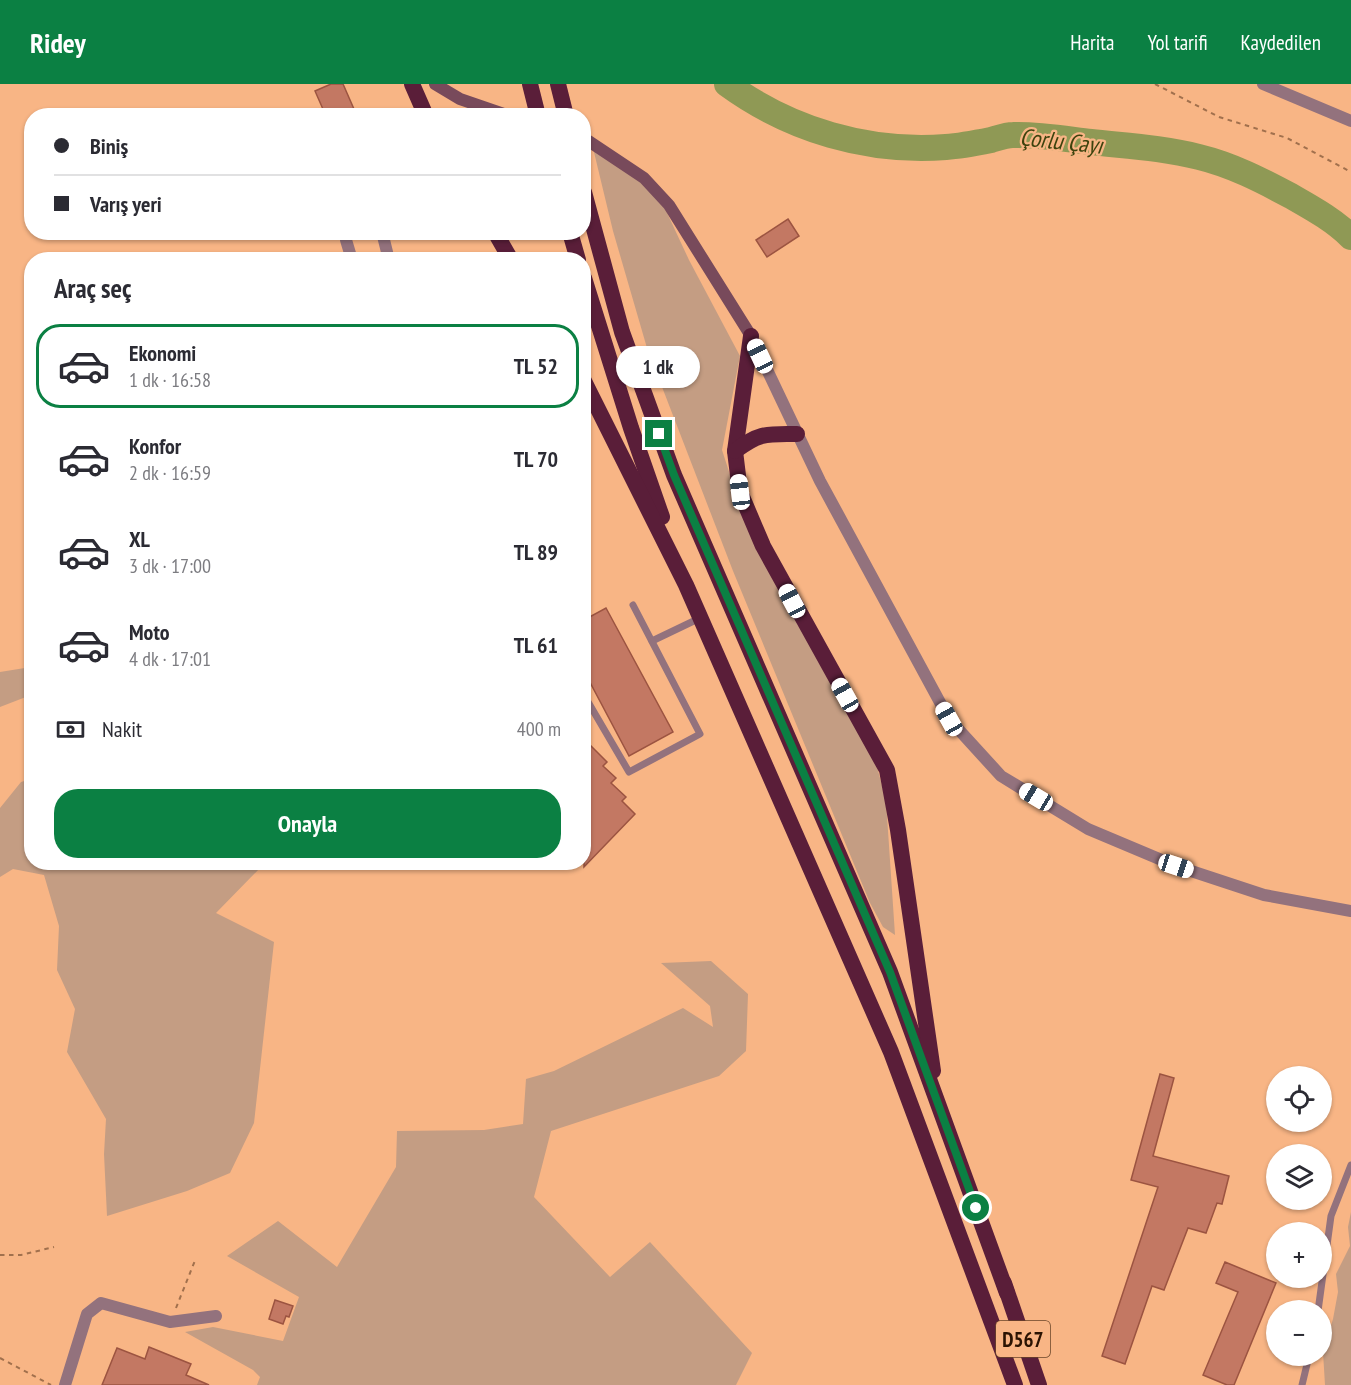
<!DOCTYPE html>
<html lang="tr">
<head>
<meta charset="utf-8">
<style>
	:root { --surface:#fff; --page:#f7f7f7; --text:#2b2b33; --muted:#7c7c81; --line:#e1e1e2; --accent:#0b8043 }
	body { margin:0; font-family:"PT Sans Narrow",sans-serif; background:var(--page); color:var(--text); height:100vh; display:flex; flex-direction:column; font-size:22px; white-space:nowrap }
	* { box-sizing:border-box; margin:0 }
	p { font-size:20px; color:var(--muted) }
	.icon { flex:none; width:33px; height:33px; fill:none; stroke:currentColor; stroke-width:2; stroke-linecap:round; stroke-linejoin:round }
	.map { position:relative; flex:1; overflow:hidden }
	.details { position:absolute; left:24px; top:168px; width:567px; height:618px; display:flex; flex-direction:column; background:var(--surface); border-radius:24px; box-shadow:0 2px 4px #0004 }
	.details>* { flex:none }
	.hud { position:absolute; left:24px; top:24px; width:567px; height:132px; border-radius:24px; box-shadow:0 2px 4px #0004; display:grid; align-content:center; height:132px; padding:0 30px; background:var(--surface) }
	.fabs { position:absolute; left:1266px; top:982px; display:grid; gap:12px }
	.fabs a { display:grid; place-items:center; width:66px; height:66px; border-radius:50%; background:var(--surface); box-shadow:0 2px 4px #0004; font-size:30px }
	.end { position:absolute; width:27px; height:27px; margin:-14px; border:8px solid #0b8043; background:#fff; box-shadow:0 0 0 3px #fff }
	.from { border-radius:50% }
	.bubble { position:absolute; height:42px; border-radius:21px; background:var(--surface); box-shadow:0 2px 4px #0004; font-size:20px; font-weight:700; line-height:42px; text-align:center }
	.car { position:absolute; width:18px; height:36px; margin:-18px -9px; border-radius:8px; box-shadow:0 0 4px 2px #0007; background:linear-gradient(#fff 24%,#345 0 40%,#fff 0 76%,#345 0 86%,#fff 0) }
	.hud b { display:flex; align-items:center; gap:21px; height:57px; font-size:22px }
	.hud b+b { border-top:2px solid var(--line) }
	.hud i { width:15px; height:15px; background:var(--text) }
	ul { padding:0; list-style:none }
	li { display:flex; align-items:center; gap:18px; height:84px; margin:0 12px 9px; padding:0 18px; border:3px solid transparent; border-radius:24px }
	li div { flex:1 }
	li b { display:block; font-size:22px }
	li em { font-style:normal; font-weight:700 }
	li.current { border-color:var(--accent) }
	li>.icon { width:54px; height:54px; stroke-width:1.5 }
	h2 { padding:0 30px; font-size:27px; line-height:72px }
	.pay { display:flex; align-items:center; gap:15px; height:66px; padding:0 30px; font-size:22px }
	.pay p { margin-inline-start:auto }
	.primary-button { display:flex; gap:12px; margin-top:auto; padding:12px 30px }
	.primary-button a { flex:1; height:69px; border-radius:24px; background:var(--accent); color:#fff; font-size:24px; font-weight:700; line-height:69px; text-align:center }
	header { display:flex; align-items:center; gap:36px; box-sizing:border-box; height:84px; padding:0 30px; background:var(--accent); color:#fff }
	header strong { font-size:28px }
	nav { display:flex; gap:33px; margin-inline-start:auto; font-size:21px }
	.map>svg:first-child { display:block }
	.green { fill:#c49d83 }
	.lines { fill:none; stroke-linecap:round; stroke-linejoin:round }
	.river { stroke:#8f9955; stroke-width:26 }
	.building { fill:#c37863; stroke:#9c5441; stroke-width:1.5 }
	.path { stroke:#a1704d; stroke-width:2; stroke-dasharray:4.5 4.5; stroke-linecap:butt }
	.service { stroke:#93727d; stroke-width:7 }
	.minor { stroke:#93727d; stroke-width:12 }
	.tertiary { stroke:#93727d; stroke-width:12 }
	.secondary { stroke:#784a5b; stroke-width:12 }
	.trunk { stroke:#5a1e39; stroke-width:16 }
	.route { stroke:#0b8043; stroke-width:8 }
	.labels { text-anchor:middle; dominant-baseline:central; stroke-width:4.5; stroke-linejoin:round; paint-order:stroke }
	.shield { fill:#f8b585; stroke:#684429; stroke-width:1.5 }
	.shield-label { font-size:21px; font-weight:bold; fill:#2b1302 }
	.water-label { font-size:24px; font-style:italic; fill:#3d430e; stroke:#f8b585 }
</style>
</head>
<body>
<header>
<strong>Ridey</strong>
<nav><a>Harita</a><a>Yol tarifi</a><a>Kaydedilen</a></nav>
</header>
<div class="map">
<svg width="1351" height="1301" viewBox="0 0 1351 1301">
	<rect width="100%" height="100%" fill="#f8b585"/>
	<g class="green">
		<path d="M593,64L628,83L662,118L689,176L740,272L722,366L733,400L875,675L886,717L895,851L883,843L870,819L733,487L647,264L613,147Z"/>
		<path d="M31,583V611L0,623V588Z"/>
		<path d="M31,695L32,778L255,779L260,784L216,829L274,858L254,1039L230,1089L187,1107L107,1132L104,1070L106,1035L67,968L75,925L57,886L59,842L44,791L13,785L0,793V724L21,698Z"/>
		<path d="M711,877L748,910L746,967L719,992L551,1047L534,1113L610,1193L650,1158L752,1269L736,1301H257L260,1293L253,1286L185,1248L213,1243L283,1257L299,1213L227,1172L278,1137L337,1183L396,1083L397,1047L484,1046L523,1040L526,995L554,987L683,924L713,943L710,922L661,879Z"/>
		<path d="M1351,1128V1301H1325L1323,1268L1333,1235L1338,1208L1336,1190L1350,1162L1348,1143Z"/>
	</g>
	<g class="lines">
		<path class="river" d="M727,0C790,46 868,69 946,63C961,62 976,59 991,56C998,54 1006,51 1013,51C1038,50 1066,55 1091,58C1127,62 1164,64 1199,73C1232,81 1261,96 1291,112C1312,124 1334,136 1351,153"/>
	</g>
	<g class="building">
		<path d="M331,0H343L357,32H326L315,7Z"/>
		<path d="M788,135L799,152L767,173L756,156Z"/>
		<path d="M606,524L673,648L629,672L584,587V536Z"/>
		<path d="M584,655L607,678L603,682L616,694L611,699L626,713L622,717L635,730L584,783Z"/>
		<path d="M1160,990L1174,994L1153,1072L1229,1092L1222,1120L1217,1119L1206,1149L1188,1144L1164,1206L1152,1202L1125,1280L1102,1272L1158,1103L1131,1096Z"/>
		<path d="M1225,1178L1276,1199L1234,1301H1227L1203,1291L1238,1208L1216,1199Z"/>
		<path d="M275,1216L293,1222L289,1233L286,1232L283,1240L269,1235Z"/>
		<path d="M149,1263L191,1280L186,1291L209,1301H102L117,1264L145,1275Z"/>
	</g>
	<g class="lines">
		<g class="path">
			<path d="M1155,0L1219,33L1287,54L1351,88"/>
			<path d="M0,1171H21L54,1163"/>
			<path d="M176,1224L196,1174"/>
			<path d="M0,1274L51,1301"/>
		</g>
		<g class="service">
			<path d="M652,557L700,534"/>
			<path d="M584,611L629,688L700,650L633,521"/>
			<path d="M1318,1227L1331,1132L1351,1081"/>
			<path d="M1302,1301L1309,1272"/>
		</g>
		<g class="minor">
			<path d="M1263,0L1351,37"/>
			<path d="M346,148V156L352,176"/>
			<path d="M382,148L389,176"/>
			<path d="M65,1301L87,1230L101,1219L170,1238L216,1232"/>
		</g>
		<path class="tertiary" d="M751,252L820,397L949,635L1001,692L1088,745L1176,782L1264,811L1351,827"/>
		<g class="secondary">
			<path d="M435,0L460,15L510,32"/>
			<path d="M584,54L644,94L669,121L751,252"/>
		</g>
		<g class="trunk">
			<path d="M412,0L426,32"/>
			<path d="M530,0L538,32"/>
			<path d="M558,0L566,32"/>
			<path d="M584,108L622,248L674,391L890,888L1007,1209"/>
			<path d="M495,148L511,176"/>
			<path d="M570,148L578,176"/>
			<path d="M584,194L631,344L662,433"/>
			<path d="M751,252L735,367L740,408L763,462L887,686L898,746L933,987"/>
			<path d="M584,297L686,501L891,968L1015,1301"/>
			<path d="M735,367C760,348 767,350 797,350"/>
			<path d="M1004,1199L1039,1301"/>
		</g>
	</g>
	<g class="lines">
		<path class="route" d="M659,350L674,391L890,888L976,1124"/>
	</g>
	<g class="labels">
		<rect class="shield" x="996" y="1237" width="54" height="36" rx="4.5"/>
		<g class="shield-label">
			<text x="1023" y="1255">D567</text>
		</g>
		<g class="water-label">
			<text transform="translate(1061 57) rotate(6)">Çorlu Çayı</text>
		</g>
	</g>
</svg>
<div class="fabs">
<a><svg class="icon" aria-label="locate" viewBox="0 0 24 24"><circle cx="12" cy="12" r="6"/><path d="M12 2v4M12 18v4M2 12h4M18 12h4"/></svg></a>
<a><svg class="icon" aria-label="layers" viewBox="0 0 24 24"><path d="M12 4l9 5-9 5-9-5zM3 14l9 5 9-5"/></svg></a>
<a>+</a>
<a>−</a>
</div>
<i class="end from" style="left:976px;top:1124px"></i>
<i class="end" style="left:659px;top:350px"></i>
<div class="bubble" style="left:616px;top:262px;width:84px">1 dk</div>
<i class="car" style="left:760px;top:272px;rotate:335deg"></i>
<i class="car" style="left:740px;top:408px;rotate:353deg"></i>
<i class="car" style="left:792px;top:517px;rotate:332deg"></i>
<i class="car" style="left:845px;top:611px;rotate:331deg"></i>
<i class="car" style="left:949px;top:635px;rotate:331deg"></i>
<i class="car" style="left:1036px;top:713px;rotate:301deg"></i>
<i class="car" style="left:1176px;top:782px;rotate:108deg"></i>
<div class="hud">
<b><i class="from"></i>Biniş</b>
<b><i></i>Varış yeri</b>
</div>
<section class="details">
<h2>Araç seç</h2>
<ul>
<li class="current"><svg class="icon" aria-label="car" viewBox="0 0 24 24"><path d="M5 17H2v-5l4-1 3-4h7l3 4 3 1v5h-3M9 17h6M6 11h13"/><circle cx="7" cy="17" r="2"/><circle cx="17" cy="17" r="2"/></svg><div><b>Ekonomi</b><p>1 dk · 16:58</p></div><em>TL 52</em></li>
<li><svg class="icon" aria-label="car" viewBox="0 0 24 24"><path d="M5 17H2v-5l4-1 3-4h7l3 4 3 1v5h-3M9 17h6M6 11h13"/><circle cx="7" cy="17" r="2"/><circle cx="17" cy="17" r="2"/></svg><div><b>Konfor</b><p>2 dk · 16:59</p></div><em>TL 70</em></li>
<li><svg class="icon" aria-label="car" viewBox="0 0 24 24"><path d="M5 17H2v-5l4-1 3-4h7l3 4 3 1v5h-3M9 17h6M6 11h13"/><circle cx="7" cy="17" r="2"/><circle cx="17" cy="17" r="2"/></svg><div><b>XL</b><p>3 dk · 17:00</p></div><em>TL 89</em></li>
<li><svg class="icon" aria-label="car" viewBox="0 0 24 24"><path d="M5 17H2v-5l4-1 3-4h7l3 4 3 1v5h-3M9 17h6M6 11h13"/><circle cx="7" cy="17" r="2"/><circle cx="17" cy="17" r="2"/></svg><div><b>Moto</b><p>4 dk · 17:01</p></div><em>TL 61</em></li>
</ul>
<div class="pay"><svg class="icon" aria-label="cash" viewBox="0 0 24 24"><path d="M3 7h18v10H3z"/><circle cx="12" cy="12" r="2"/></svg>Nakit<p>400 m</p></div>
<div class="primary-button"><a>Onayla</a></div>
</section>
</div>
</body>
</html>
